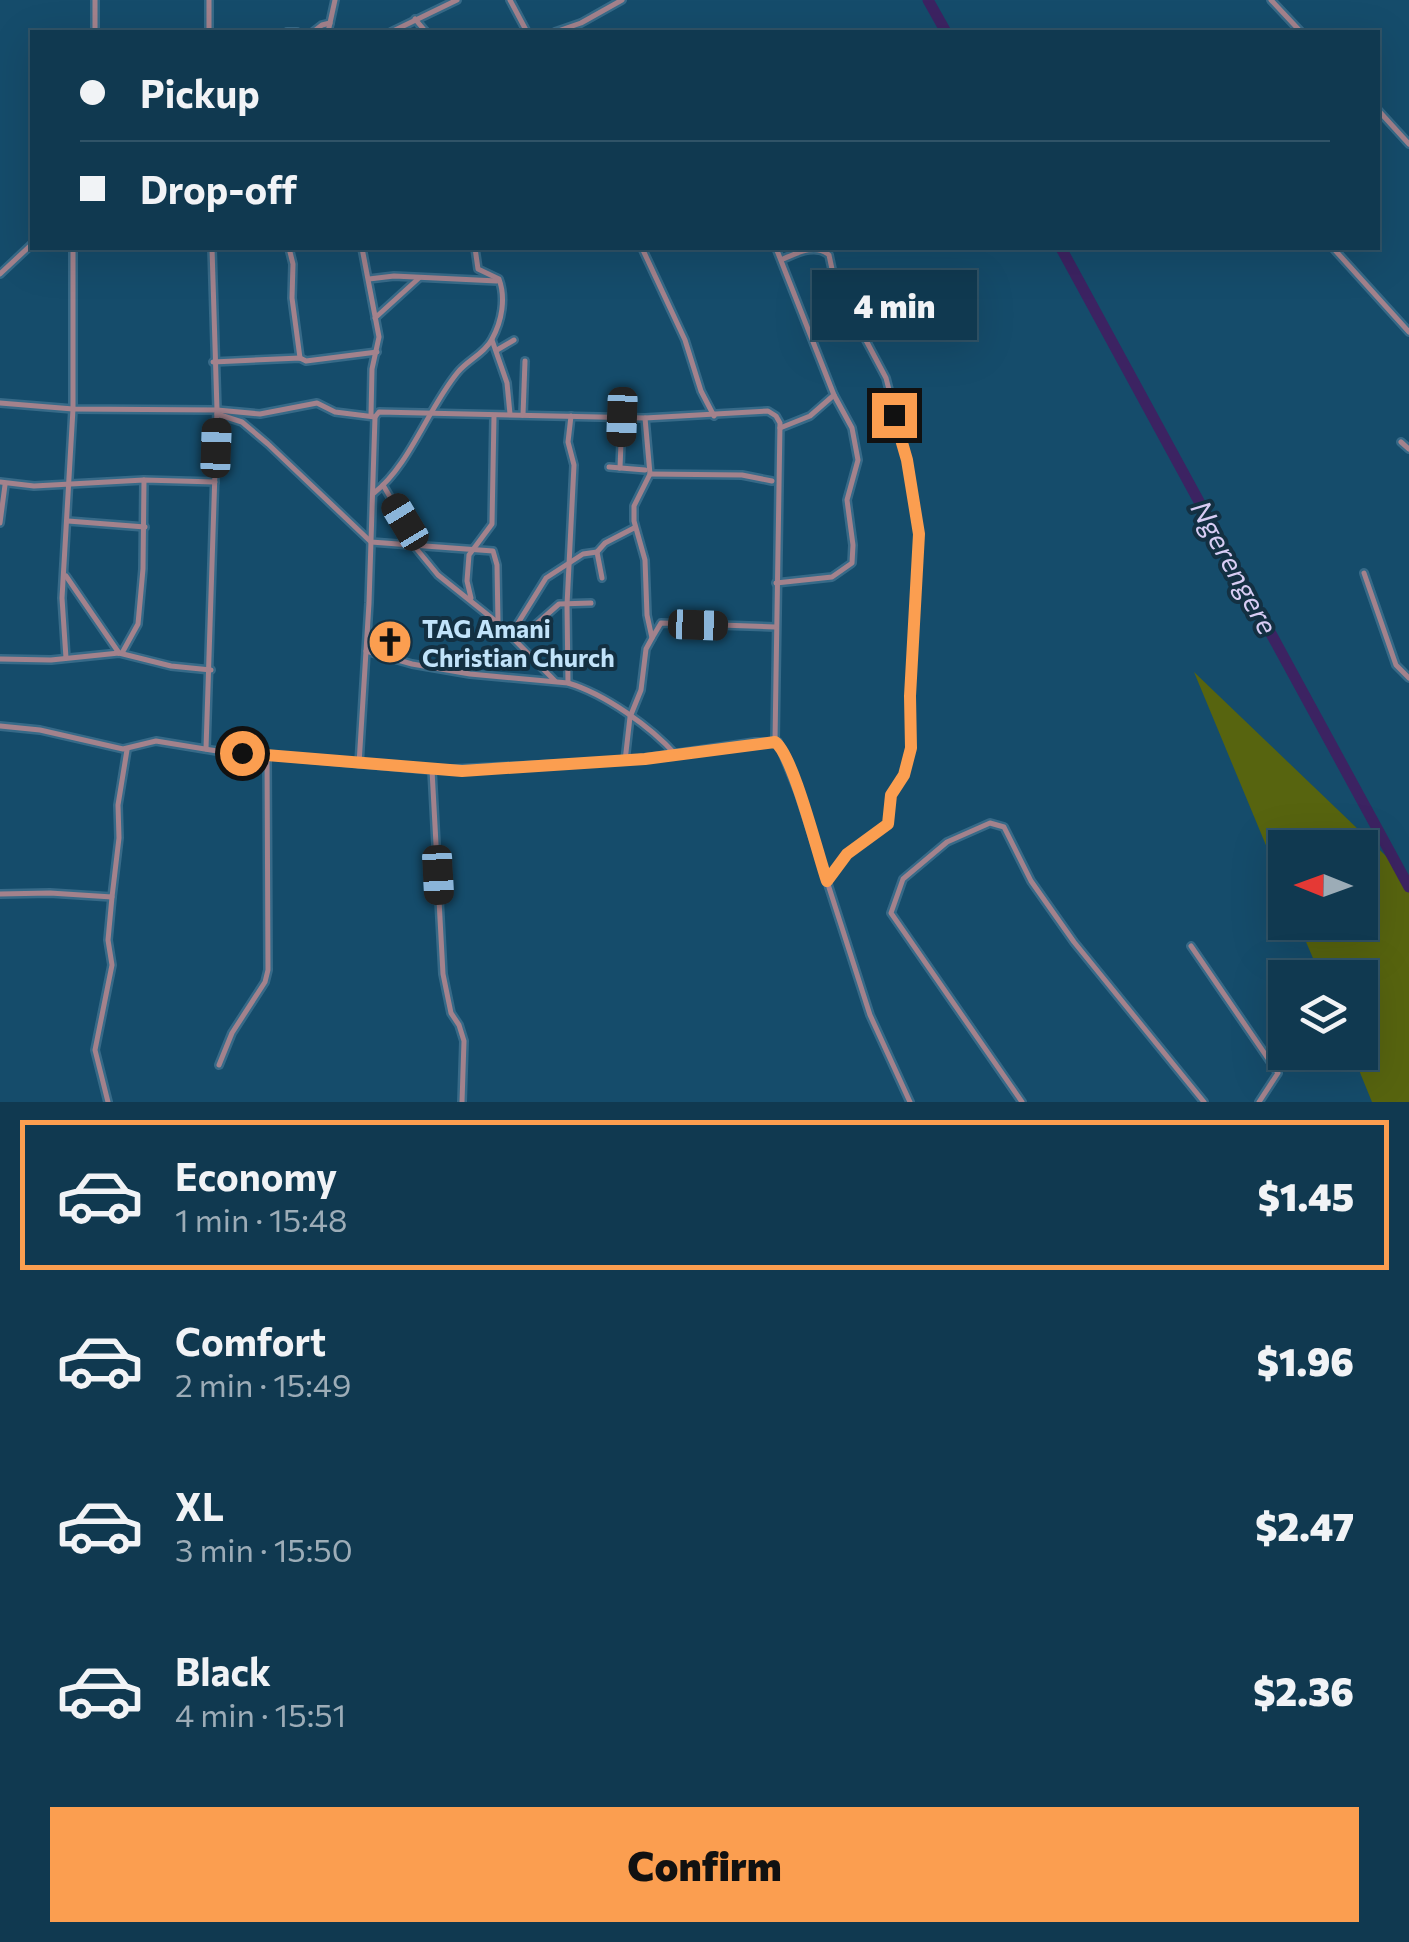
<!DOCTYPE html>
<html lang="en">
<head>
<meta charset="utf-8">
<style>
	:root { --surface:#103950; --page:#1e445a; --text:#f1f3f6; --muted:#9cacb7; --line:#305367; --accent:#fb9e50 }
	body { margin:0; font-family:Commissioner,sans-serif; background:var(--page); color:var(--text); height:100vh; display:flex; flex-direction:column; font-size:38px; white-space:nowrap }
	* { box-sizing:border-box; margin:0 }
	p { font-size:32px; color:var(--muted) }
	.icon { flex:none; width:55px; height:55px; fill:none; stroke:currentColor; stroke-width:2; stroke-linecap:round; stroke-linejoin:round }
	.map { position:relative; height:1102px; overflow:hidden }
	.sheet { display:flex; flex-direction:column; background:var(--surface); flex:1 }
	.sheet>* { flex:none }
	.banner { position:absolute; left:30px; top:30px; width:1350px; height:220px; border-radius:0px; box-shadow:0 10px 40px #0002,0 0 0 2px var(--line); display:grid; align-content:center; height:220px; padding:0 50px; background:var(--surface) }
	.needle { width:65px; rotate:271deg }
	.buttons { position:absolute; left:1268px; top:830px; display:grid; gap:20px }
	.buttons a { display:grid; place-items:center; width:110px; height:110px; border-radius:0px; background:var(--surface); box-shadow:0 10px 40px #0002,0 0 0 2px var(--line); font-size:50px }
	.end { position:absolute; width:45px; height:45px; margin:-22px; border:12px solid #fb9e50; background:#111; box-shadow:0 0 0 5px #111 }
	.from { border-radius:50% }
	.bubble { position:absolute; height:70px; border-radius:0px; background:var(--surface); box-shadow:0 10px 40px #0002,0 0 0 2px var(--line); font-size:32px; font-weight:800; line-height:70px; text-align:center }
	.car { position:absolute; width:30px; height:60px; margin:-30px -15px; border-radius:12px; box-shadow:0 0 8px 2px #0007; background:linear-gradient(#222 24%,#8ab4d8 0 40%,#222 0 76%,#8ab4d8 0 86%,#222 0) }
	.banner b { display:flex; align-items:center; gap:35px; height:95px; font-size:38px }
	.banner b+b { border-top:2px solid var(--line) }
	.banner i { width:25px; height:25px; background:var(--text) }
	ul { padding:18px 0 0; list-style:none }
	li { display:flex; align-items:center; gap:30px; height:150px; margin:0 20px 15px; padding:0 30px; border:5px solid transparent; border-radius:0px }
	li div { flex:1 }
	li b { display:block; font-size:38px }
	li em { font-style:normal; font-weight:800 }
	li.current { border-color:var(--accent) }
	li>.icon { width:90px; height:90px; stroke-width:1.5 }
	.cta { display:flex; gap:20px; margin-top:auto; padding:20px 50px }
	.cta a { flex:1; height:115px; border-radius:0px; background:var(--accent); color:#111; font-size:40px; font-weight:800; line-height:115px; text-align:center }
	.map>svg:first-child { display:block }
	.green { fill:#57640f }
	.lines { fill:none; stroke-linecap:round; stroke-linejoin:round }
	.river { stroke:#3c2362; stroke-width:11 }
	.street-casing { stroke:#376a88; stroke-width:10 }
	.street { stroke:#a3828c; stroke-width:5 }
	.route { stroke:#fb9e50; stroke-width:12 }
	.labels { text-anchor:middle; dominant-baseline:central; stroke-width:8; stroke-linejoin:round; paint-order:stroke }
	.poi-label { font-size:25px; font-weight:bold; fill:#c1e3fa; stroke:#133042; text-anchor:start }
	.water-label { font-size:28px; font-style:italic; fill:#d7ccf3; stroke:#133042 }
</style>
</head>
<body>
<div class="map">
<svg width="1409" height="1102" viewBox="0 0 1409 1102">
	<rect width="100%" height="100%" fill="#154c6b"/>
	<path class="green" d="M1194,672L1409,878V1102H1372L1352,1053L1360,1052V978L1321,977L1298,923L1360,922V848H1285V891Z"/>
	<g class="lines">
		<g class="river">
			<path d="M928,0L946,32"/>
			<path d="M1061,248L1409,887"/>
		</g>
		<defs>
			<g id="street">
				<path d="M209,0V32"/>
				<path d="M510,0L527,32"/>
				<path d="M1271,0L1301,32"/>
				<path d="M415,19L426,32"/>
				<path d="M95,32V0"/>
				<path d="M287,32H297"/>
				<path d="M313,32L322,25L330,23"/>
				<path d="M328,32L335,0"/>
				<path d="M391,32L457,0"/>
				<path d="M555,32L581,23L622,0"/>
				<path d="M1378,110L1409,144"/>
				<path d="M289,248L293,264L292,298L300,358"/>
				<path d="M362,248L379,337L372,369L371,415"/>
				<path d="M642,248L685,340L701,391L714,416"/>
				<path d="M1333,248L1409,332"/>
				<path d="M783,259C797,253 816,243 829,255L839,302L861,331L886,378L907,460L919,533L910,696L911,748L904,775L891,795L888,824L847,854L827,881"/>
				<path d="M0,274L32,244"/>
				<path d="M369,279L394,276L497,281"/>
				<path d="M375,318L419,278"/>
				<path d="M492,340L507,383L510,414"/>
				<path d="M497,350L514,340"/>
				<path d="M213,362L300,358L306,361L377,352"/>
				<path d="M0,403L73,409L217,410L260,414L317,403L335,412L375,417L379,412L645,418L768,411L776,416L780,423L775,741"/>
				<path d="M217,414L242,422L268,444L371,542L493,551L497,565L498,623"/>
				<path d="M523,415L525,361"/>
				<path d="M780,428L810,416L834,395"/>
				<path d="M1401,442L1409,449"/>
				<path d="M609,467L645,470"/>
				<path d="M620,468L622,417"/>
				<path d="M650,474L742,475L772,481"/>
				<path d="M0,482L34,486L144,480L215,482"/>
				<path d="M383,485L410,531L415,547L438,575L498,623L555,681"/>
				<path d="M374,493C410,465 428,408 458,372C468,360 485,353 492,339C502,321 506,298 499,279L478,269L475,248"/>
				<path d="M68,521L145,527"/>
				<path d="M0,523L5,485"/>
				<path d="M597,552L602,578"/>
				<path d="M1364,573L1396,665L1409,678"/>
				<path d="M66,576L119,653"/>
				<path d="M776,583L832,577L852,563L853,545L847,500L858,460L852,428L834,395L776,248"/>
				<path d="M471,598L467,581L469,555L492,524L494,416"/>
				<path d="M513,635L534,626L559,604L591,603"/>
				<path d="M510,636L546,578L583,554L597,552L605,543L634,528"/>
				<path d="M652,638L661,623L775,627"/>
				<path d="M366,651L412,664L470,674L568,683C605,694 651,727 676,755"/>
				<path d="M122,653L138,624L143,569L144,480"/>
				<path d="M66,658L62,598L73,409V248"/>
				<path d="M0,659L51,660L119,653L171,666L211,670"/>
				<path d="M568,683L567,605L574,465L568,442L571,416"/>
				<path d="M0,726L40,730L123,749L156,741L217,751L432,770L625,761L755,742H778L799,794L870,1015L910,1102"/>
				<path d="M206,749L217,410L212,248"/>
				<path d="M625,761L630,717L641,690L646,649L652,638L647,615L645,560L634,521V506L650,474L645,418"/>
				<path d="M359,764L369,603L375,417"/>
				<path d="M432,770L443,974L451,1013L459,1025L464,1041L462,1102"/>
				<path d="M0,894L50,893L112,897L119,838L118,805L127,750"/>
				<path d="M1191,946L1278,1073L1259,1102"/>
				<path d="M219,1065L232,1033L265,982L268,970L267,755"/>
				<path d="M108,1102L95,1050L112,965L108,940L112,897"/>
				<path d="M1022,1102L891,913L903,879L947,842L990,823L1004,827L1031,881L1074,942L1204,1102"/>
			</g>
		</defs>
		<use href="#street" class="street-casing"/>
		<use href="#street" class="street"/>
	</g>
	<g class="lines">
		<path class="route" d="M242,753L462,771L645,759L775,742C793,754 818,855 827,881L847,854L888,824L891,795L904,775L911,748L910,696L919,534L907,460L894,415"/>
	</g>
	<defs>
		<symbol id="church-disc" viewBox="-11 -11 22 22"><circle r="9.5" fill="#fb9e50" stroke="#133042"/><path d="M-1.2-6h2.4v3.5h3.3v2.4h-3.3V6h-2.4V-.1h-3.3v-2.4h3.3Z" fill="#111"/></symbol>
	</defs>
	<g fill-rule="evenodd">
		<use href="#church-disc" x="365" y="617" width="50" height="50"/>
	</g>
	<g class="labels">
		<g class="poi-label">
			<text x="422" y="628">TAG Amani<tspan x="422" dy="29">Christian Church</tspan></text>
		</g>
		<g class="water-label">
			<text transform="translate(1235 567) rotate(61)">Ngerengere</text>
		</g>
	</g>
</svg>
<div class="buttons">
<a><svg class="needle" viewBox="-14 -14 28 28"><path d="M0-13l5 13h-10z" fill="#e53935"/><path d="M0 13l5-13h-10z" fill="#9cacb7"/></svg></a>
<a><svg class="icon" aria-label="layers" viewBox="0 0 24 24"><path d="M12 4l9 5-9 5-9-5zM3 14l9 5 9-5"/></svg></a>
</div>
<i class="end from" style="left:242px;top:753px"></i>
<i class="end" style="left:894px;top:415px"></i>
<div class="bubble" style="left:812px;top:270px;width:165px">4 min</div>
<i class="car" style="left:622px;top:417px;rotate:182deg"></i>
<i class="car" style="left:216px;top:448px;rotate:2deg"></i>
<i class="car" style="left:405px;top:522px;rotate:329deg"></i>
<i class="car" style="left:698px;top:625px;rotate:92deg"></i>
<i class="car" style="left:438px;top:875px;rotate:177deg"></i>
<div class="banner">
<b><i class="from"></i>Pickup</b>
<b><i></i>Drop-off</b>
</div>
</div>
<section class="sheet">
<ul>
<li class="current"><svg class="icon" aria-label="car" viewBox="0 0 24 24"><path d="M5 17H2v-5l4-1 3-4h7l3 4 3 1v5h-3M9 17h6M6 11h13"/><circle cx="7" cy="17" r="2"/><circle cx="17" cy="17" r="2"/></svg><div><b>Economy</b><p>1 min · 15:48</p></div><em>$1.45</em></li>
<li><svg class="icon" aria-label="car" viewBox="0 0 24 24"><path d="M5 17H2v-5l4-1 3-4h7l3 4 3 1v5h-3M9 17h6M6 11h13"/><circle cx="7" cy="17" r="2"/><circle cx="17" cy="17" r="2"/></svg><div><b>Comfort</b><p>2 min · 15:49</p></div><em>$1.96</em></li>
<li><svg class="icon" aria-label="car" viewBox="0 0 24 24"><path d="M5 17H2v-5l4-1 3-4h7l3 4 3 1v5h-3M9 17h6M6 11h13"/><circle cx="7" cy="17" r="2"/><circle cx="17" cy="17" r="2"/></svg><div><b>XL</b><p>3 min · 15:50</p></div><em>$2.47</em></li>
<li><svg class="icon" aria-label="car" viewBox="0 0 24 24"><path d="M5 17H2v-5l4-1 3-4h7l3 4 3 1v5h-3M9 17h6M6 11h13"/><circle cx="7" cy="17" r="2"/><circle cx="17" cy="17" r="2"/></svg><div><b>Black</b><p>4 min · 15:51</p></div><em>$2.36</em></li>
</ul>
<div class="cta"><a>Confirm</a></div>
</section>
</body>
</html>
